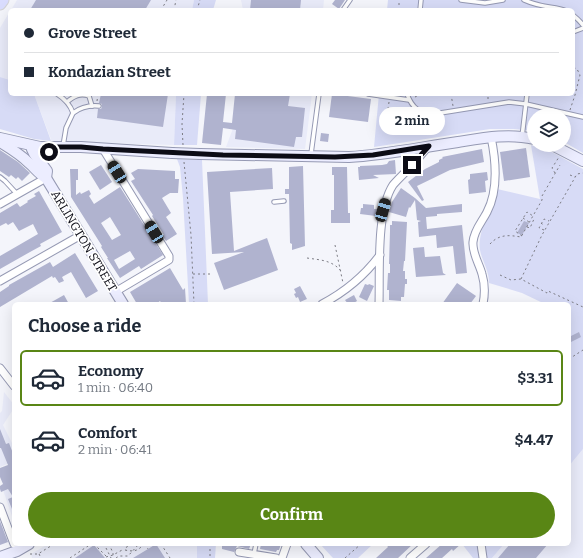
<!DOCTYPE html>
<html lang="en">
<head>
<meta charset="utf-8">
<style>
	:root { --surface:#fff; --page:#f6f6f7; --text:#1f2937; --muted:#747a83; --line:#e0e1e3; --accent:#598615 }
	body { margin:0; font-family:Bitter,serif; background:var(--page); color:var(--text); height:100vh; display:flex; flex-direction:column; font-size:15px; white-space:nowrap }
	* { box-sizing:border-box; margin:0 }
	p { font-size:13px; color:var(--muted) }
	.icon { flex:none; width:22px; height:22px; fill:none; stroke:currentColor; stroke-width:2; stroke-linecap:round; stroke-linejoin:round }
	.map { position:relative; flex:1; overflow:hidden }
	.panel { position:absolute; left:12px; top:302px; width:559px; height:244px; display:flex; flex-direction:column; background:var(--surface); border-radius:6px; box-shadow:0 4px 16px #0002 }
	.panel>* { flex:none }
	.banner { position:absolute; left:8px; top:8px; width:567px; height:88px; border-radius:6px; box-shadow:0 4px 16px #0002; display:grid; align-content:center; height:88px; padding:0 16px; background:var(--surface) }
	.buttons { position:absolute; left:527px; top:108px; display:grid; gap:8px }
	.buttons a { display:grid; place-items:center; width:44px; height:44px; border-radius:50%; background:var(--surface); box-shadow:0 4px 16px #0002; font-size:20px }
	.end { position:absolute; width:18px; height:18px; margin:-9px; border:5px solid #0c0c16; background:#fff; box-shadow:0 0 0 2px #fff }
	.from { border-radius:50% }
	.bubble { position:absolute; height:28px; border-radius:14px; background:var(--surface); box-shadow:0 4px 16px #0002; font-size:13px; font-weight:700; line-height:28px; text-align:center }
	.car { position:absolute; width:12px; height:24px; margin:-12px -6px; border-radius:5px; box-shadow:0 0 3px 1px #0007; background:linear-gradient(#222 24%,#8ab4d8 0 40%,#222 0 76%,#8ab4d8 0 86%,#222 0) }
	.banner b { display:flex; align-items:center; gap:14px; height:38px; font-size:15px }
	.banner b+b { border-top:1px solid var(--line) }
	.banner i { width:10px; height:10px; background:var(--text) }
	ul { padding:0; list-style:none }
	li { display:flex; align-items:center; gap:12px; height:56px; margin:0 8px 6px; padding:0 8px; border:2px solid transparent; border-radius:6px }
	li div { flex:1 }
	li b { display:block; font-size:15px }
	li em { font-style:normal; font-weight:700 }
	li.active { border-color:var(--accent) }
	li>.icon { width:36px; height:36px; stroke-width:1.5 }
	h2 { padding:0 16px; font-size:18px; line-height:48px }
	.action { display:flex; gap:8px; margin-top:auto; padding:8px 16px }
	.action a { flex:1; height:46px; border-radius:24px; background:var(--accent); color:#fff; font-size:16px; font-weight:700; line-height:46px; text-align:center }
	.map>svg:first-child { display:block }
	.built { fill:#e9ebf9 }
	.green { fill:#d7dbf6 }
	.building { fill:#b0b3cf; fill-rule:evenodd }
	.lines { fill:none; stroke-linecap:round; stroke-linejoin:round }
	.lane-casing { stroke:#9599b3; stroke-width:5.5 }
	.street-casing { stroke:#9599b3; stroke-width:9 }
	.secondary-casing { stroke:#9599b3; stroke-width:12 }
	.primary-casing { stroke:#d3d3d5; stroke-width:13 }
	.path { stroke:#7c7c84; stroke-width:1; stroke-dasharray:2 3; stroke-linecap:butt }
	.lane { stroke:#fff; stroke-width:3.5 }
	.street { stroke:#fff; stroke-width:7 }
	.secondary { stroke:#ecedff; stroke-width:10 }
	.primary { stroke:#d9dcfe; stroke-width:11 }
	.secondary-bridge-casing { stroke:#9599b3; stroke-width:12; stroke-linecap:butt }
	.secondary-bridge { stroke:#ecedff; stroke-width:10 }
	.route { stroke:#0c0c16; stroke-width:5 }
	.labels { text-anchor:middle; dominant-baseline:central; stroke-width:3.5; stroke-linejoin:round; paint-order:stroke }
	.street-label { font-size:12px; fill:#0c0c16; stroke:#fff }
</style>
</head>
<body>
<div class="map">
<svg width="583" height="558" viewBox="0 0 583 558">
	<rect width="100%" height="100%" fill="#f4f5fb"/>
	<g class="built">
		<path d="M17,0H194L192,10H11Z"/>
		<path d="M241,0H324L323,10H243Z"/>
		<path d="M10,11V80L0,77V28Z"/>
		<path d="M34,94H176L174,145L96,143L73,141L52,142Z"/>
		<path d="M242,94H312L305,149L226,147L235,123Z"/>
		<path d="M4,392L14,405V408L3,425L14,447V461L0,467V413L2,411Z"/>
		<path d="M583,449V558H492L504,544H569V466Z"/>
		<path d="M14,486V522L3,490Z"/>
		<path d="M48,544H197V558H32L31,554Z"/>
	</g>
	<g class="green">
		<path d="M194,0H216L213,10H192Z"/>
		<path d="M388,0H583V153L564,142V115H534V131L514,129H490L374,147L379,94H573V10H387Z"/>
		<path d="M0,77L10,80V94H34L51,141L34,139L0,129Z"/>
		<path d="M176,94H201L197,145H174Z"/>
		<path d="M531,145L550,151L583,169V449L569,466V304H545L522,293L489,283C489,270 482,261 480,250C477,235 491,204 497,189L540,199Z"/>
		<path d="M177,159L202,160L208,304H189L183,198L180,167Z"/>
		<path d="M197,544H216L215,558H197Z"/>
		<path d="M320,544H373L358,558H333Z"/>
		<path d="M462,544H504L492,558H473Z"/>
	</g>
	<g class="building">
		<path d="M36,0H151L145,10H30Z"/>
		<path d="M251,0H301L300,10H250Z"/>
		<path d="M335,0H345L339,9L332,4Z"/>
		<path d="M101,94H168L163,127L97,118L98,109H101L102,107V104L99,103Z"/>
		<path d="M207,94H226L223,122L232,123L235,94H290L288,106L305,108L302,137H296L294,147L235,139L236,130L223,128L221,145L202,143Z"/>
		<path d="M332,94L371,99L368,122L329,117Z"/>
		<path d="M321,133L329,134L328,142L320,141Z"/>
		<path d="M526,148L530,177L504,181L500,152Z"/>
		<path d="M482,149L484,162L450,170L417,186L424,200L422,201L408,182L425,169L439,162V160L443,158L442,157Z"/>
		<path d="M0,150L18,162L30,173L22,181L18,177L16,179L11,175L9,177L0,171Z"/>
		<path d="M395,160L396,174L373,175L379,178L359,180L358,167H360V166L382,165L387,164L389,161Z"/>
		<path d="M101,165L112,182L100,190L89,172Z"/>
		<path d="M303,166L305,246L292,250V244L290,243L289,194H285V189H289V167Z"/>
		<path d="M332,167H347L348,213H350V223H331V210H334V175H332Z"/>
		<path d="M272,168L273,189L230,192L234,251L267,238L278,270L224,290L214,263L244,252L212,254L207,172Z"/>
		<path d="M70,169H78V180H76V195L80,192L81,194L89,190L91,194L89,196L94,204L120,187L163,255L141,269L139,266L120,278L107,258H108L101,247L102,246L71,197ZM110,217L121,235L112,240L101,223ZM130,251L135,259L119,269L114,260Z"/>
		<path d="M138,169L175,171V179H179L178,193H170L162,198L171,213L166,217L177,234L166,241L162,235H164L152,216L153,215L131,181L135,179L131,173Z"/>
		<path d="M487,172L488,180L485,181L486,192L469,194L468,180L470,179V174Z"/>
		<path d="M401,188L415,198L426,208L462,204V212L437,214V216L426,217L427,229L462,225L467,273L456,274L453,246L437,248L436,235L419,237L418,222L421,221L417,220L415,200L410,208L409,207L406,217L389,212L392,202Z"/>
		<path d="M39,191L62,232L40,244L41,246L30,252L0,269V256L38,234L33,224L19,231L13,222L8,225L6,223L0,226V213L17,203L20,207L28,202L27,201L36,196L34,194Z"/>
		<path d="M363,204L374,205V209H377L376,216L360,214L361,208H363Z"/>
		<path d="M392,221L407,222L405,261H404L403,271H405V279H407V284H405L404,297H401V301L389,300V290H387L388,273H390V264H389L390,231V225H392Z"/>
		<path d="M524,221L529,223L522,235L517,233Z"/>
		<path d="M424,247L425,257L440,256L443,273L446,275L416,277L413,248Z"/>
		<path d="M75,253L98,291L86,298L71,272L62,277L64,281L59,283L55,277L53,278L52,276L0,307V292L9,286V285L50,262L53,267Z"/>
		<path d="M170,268L183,290L185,288L186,304H162L160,301L156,304H137L130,292Z"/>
		<path d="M457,283L476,296L470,304H442Z"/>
		<path d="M365,284L368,285L369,284L374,286L367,301L359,297Z"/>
		<path d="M300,286L307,299L300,302L298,297L296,298L294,294L296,293L294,289Z"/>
		<path d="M64,295L69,304H48Z"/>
		<path d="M354,295L357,301L352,304H348L345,300Z"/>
		<path d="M579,332L581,337L571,342L569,337Z"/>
		<path d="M0,429L6,444L9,443L14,456V514L8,499L13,497L8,489L1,492L0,489V486L3,484L0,477V468L8,465L1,448H0Z"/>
		<path d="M0,521L8,542L0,545Z"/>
		<path d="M156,544L165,558H133L148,549Z"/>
		<path d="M222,544H251L249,549L237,546L234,552L222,549Z"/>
		<path d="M261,544H281L279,550H277L276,552L260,549Z"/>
		<path d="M386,544H413L398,558H376L388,547Z"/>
		<path d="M442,544H461L453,551L452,549L442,558H426Z"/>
		<path d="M510,544H548L536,558H498Z"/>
		<path d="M94,545L105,558H75Z"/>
	</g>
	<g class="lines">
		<defs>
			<g id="lane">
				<path d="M461,0L485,3L503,0"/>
				<path d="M524,0C553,13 562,0 583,25"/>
				<path d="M343,10L350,0"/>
				<path d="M420,10L421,0"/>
				<path d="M573,32L583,28"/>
				<path d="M57,94C65,99 70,104 73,113L66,128L63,146"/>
				<path d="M368,94L409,100"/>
				<path d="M407,94C412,108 420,114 434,114L509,102L526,104L583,117"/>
				<path d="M67,102C74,96 80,93 89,96L92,106"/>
				<path d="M73,113C81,107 89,105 99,106"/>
				<path d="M522,137L527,94"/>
				<path d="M311,154L319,94"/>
				<path d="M0,177L5,181L17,194"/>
				<path d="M274,202L284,201"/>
				<path d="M254,554L256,544"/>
			</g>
			<g id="street">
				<path d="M103,149L169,256V260L115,292"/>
				<path d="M0,204L46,178"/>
				<path d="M0,281L81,235"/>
				<path d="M322,304C345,292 365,275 380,255"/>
				<path d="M379,304C380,272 376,211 393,185C399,178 406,172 412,165C418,159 423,152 429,146"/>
				<path d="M483,304C485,294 485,284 482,274C479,263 472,253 473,242C474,230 482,222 487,212C499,189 496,161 491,137"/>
				<path d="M0,368L14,386"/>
				<path d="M0,507L14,544"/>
				<path d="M481,544L483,558"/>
				<path d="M239,552L276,558"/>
				<path d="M282,558L287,544"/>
				<path d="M410,558L426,544"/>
			</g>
			<g id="secondary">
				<path d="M0,138L40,147H81L172,153"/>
				<path d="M0,142C10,148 21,155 29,163C35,168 39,174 46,178L123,304"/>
				<path d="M552,145L583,161"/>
				<path d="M31,146C33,156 42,163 47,171L46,178"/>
				<path d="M200,154L349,157C385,155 422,147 458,142C483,138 509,133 534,139"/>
				<path d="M306,544L318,558"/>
				<path d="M0,557L17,551L29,544"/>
			</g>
			<path id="primary" d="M0,4L3,0"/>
		</defs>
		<use href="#lane" class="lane-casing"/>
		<use href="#street" class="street-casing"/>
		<use href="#secondary" class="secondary-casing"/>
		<use href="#primary" class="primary-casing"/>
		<g class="path">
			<path d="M161,10L167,0"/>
			<path d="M174,10L176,0"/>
			<path d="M197,10L200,0"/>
			<path d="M399,10V0"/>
			<path d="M451,94L453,106"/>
			<path d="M415,97L421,94"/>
			<path d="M488,99V94"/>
			<path d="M97,101L98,94"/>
			<path d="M389,102L387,116V127L389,129L405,128L408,124C418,128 430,133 439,126L438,118"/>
			<path d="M389,108L408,124"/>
			<path d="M570,110L575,95L580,75L577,69L573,67"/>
			<path d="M400,117L409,107"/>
			<path d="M183,145L182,124L184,94"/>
			<path d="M184,162L191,235L194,304"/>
			<path d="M555,173L552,168L559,157"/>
			<path d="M570,175L575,177"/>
			<path d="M523,218L529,222"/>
			<path d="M541,223L545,226"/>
			<path d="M527,227L530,228L534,219"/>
			<path d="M544,230L539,228L544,219L549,221"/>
			<path d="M522,236L515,231L527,212L533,216"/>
			<path d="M490,244C499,234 509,235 521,237L542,200V196L560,165"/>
			<path d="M335,245L343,283"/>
			<path d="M307,258C320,260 332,260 341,271"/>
			<path d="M193,274H210"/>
			<path d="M500,275L511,280L521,279L547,293L548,291L583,307"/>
			<path d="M521,279L542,235L577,174L583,173"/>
			<path d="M569,359L583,350"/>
			<path d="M94,544L108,558"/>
			<path d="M109,544L113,553V558"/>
			<path d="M132,544L125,548V550C134,552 138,551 144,544"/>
			<path d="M145,544L148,549"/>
			<path d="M161,544L170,558"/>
			<path d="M210,544V558"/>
			<path d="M106,548L111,558"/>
			<path d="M30,554H38L54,544"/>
			<path d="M39,554L41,558"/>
			<path d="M106,557L113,555L124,549"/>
			<path d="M70,558L91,544"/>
			<path d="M116,558L119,556H128L139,544"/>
			<path d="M345,558L361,544"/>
		</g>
		<use href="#lane" class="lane"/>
		<use href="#street" class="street"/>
		<use href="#secondary" class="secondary"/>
		<use href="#primary" class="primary"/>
		<defs>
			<path id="secondary-bridge" d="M172,153L200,154"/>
		</defs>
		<use href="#secondary-bridge" class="secondary-bridge-casing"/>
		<use href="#secondary-bridge" class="secondary-bridge"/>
	</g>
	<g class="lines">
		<path class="route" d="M49,152L56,147H81L103,149L223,155L335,157L373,155L429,146L412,165"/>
	</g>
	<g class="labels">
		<g class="street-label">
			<text transform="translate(84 241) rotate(59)">ARLINGTON STREET</text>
		</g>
	</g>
</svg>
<div class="buttons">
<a><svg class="icon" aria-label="layers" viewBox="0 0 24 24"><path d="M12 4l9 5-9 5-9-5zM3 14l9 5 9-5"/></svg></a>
</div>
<i class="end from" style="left:49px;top:152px"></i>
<i class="end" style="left:412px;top:165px"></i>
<div class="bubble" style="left:379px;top:107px;width:66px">2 min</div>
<i class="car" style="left:117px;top:172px;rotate:328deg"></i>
<i class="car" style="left:383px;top:210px;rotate:16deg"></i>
<i class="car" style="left:154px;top:232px;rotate:329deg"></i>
<div class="banner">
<b><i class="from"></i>Grove Street</b>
<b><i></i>Kondazian Street</b>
</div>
<section class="panel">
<h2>Choose a ride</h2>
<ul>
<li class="active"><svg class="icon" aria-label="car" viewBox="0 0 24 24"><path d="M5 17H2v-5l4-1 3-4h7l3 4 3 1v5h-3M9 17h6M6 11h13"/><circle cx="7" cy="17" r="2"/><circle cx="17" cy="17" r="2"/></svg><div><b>Economy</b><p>1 min · 06:40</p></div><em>$3.31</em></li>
<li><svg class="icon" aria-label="car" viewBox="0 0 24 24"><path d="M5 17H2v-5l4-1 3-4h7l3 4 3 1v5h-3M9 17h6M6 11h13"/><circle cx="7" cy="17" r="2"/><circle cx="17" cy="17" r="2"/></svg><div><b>Comfort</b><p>2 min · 06:41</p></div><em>$4.47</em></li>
</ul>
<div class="action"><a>Confirm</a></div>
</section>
</div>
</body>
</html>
